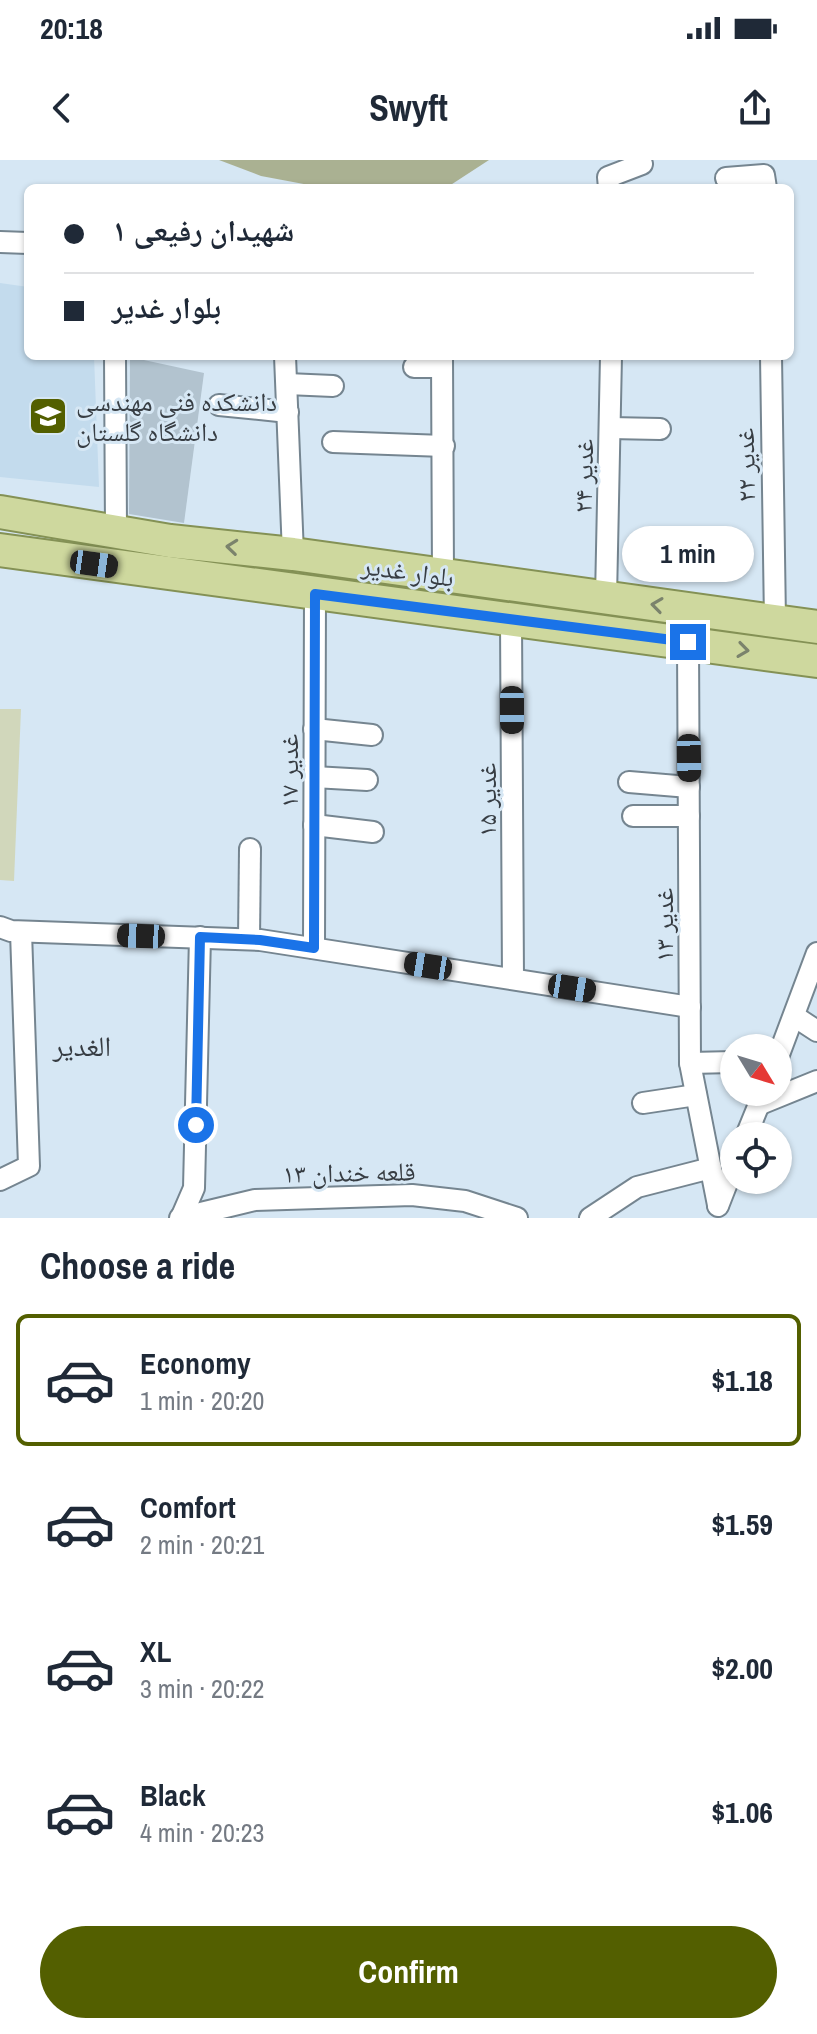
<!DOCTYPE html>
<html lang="en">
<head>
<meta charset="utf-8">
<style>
	:root { --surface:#fff; --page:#f2f2f3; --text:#1f2937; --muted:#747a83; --line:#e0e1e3; --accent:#535f00 }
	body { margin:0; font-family:"Archivo Narrow","Noto Naskh Arabic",sans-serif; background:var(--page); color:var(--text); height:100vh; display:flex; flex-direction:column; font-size:30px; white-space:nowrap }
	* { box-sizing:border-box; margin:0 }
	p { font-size:26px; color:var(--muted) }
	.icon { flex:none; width:44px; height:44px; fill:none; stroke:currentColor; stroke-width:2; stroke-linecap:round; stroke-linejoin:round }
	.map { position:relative; height:1058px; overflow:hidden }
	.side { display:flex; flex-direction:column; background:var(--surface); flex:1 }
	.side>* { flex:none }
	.top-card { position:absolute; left:24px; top:24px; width:770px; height:176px; border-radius:12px; box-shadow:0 2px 6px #0004; display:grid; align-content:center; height:176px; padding:0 40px; background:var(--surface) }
	.needle { width:52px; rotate:128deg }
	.fabs { position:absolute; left:720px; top:874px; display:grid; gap:16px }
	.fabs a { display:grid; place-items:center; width:72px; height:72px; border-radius:50%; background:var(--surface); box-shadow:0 2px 6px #0004; font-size:40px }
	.end { position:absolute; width:36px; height:36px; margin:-18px; border:10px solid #1a73e8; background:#fff; box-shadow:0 0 0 4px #fff }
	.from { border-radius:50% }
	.bubble { position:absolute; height:56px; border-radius:28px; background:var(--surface); box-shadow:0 2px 6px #0004; font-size:26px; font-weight:700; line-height:56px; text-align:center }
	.car { position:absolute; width:24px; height:48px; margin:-24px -12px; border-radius:10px; box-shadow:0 0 6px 2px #0007; background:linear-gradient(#222 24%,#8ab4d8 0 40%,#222 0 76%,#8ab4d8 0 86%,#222 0) }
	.top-card b { display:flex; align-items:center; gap:28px; height:76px; font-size:30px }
	.top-card b+b { border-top:2px solid var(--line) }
	.top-card i { width:20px; height:20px; background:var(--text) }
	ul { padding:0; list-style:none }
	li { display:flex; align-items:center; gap:24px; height:132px; margin:0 16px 12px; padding:0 24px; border:4px solid transparent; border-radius:12px }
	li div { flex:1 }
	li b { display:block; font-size:30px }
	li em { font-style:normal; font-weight:700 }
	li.active { border-color:var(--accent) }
	li>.icon { width:72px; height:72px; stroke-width:1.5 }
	h2 { padding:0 40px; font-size:36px; line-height:96px }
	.action { display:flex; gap:16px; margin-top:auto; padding:16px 40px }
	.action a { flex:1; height:92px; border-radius:48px; background:var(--accent); color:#fff; font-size:32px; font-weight:700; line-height:92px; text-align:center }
	.status { display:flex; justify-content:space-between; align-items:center; height:56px; padding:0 40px; background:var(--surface); direction:ltr }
	.status svg { height:22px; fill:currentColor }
	header { display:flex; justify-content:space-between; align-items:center; height:104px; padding:0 40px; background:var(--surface); font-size:36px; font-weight:700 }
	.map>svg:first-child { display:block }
	.built { fill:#c3dbed }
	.green { fill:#d1d7bb }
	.forest { fill:#aab192 }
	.building { fill:#b2c3cf }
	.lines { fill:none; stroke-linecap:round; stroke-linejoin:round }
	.street-casing { stroke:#758590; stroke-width:24 }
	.primary-casing { stroke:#849155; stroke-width:36 }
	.street { stroke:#fff; stroke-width:20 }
	.primary { stroke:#ced89e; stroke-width:32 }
	.oneway { stroke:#7b836c }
	.route { stroke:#1a73e8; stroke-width:10 }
	.labels { text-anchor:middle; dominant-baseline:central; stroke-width:6; stroke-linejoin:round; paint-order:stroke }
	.poi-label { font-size:26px; fill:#373d43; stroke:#d6e7f4; text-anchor:start }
	.street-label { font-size:26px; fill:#373d43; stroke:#d6e7f4 }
	.neighbourhood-label { font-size:28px; fill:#373d43; stroke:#d6e7f4 }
</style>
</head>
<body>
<div class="status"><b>20:18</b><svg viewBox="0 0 49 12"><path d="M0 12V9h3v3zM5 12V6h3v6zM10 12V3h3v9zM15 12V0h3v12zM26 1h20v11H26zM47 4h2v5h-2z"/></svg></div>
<header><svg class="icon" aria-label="back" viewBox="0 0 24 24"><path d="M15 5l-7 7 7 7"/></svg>Swyft<svg class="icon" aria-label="share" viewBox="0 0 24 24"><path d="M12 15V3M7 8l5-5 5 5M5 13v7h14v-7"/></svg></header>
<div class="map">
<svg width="817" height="1058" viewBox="0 0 817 1058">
	<rect width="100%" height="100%" fill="#d6e7f4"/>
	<path class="built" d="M0,123L28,127V196H94L99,327L0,317Z"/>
	<path class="green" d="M0,549H21L14,721L0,720Z"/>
	<path class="forest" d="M219,0H489L446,28H325L261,16Z"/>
	<path class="building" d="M130,197L204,213L184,363L129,354Z"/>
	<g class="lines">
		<defs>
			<g id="street">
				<path d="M726,18L764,15L766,28"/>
				<path d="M609,28L608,17L642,4"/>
				<path d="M0,82L28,83"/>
				<path d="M115,196L116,369"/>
				<path d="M285,196L293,394"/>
				<path d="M442,196L443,416"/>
				<path d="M771,196L775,461"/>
				<path d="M414,207H442"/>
				<path d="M287,224L333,226"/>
				<path d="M219,245L288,252"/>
				<path d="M610,268L660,269"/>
				<path d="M333,282L444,286"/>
				<path d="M606,438L611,196"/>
				<path d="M511,460L513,819"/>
				<path d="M688,482L690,903L718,1045"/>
				<path d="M314,569L372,575"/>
				<path d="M314,617L367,620"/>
				<path d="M629,622L689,627"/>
				<path d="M633,656H689"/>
				<path d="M314,665L373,672"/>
				<path d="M0,767L11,771L260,780L690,847"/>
				<path d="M249,779L250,689"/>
				<path d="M314,788L315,434"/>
				<path d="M794,856L817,871"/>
				<path d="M778,897L817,793"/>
				<path d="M690,903L734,902"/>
				<path d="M643,943L696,935"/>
				<path d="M758,945L817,921"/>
				<path d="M746,976L764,932"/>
				<path d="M0,1020L29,1006L21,772"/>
				<path d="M718,1046L734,1005"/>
				<path d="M180,1058L255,1040L412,1035L465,1041L517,1058"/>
				<path d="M181,1058L194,1028L200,777"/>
				<path d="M590,1058L637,1027L711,1008"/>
			</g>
			<g id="primary">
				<path d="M0,352L170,381L293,394L817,467"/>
				<path d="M0,390L817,501"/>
			</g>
		</defs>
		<use href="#street" class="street-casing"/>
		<use href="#primary" class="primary-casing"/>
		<use href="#street" class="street"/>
		<use href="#primary" class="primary"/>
	</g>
	<defs><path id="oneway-chevron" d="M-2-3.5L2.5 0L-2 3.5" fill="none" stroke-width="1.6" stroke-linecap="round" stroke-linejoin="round" transform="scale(2)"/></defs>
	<g class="oneway">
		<use href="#oneway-chevron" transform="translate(232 387) rotate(-174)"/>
		<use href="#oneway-chevron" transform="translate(657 445) rotate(-172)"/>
		<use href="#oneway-chevron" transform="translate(743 490) rotate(8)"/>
	</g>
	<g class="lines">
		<path class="route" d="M196,965L200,777L260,780L314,788L315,434L688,482"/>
	</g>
	<defs>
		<symbol id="university-square" viewBox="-11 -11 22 22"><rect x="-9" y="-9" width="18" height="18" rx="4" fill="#535f00" stroke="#d6e7f4"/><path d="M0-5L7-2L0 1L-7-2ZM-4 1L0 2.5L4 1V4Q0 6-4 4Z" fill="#fff"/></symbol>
	</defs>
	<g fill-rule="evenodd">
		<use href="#university-square" x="26" y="234" width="44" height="44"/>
	</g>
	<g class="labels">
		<g class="poi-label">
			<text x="76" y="241">دانشکده فنی مهندسی<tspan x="76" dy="30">دانشگاه گلستان</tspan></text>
		</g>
		<g class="street-label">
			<text transform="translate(745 305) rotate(-91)">۲۲ غدیر</text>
			<text transform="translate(583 316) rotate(-89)">۲۴ غدیر</text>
			<text transform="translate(408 411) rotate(8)">بلوار غدیر</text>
			<text transform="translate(288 611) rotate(-90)">۱۷ غدیر</text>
			<text transform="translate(486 640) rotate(-90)">۱۵ غدیر</text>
			<text transform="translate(663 765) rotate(-90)">۱۳ غدیر</text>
			<text transform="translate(349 1012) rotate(-1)">۱۳ قلعه خندان</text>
		</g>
		<g class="neighbourhood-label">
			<text x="82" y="886">الغدیر</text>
		</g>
	</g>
</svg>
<div class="fabs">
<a><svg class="needle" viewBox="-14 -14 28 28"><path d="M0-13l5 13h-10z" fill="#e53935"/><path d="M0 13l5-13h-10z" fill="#747a83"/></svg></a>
<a><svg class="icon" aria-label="locate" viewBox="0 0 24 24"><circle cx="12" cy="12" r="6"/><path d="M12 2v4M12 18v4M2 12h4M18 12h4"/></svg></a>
</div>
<i class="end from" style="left:196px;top:965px"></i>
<i class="end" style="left:688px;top:482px"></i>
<div class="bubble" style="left:622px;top:366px;width:132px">1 min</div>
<i class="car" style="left:94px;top:404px;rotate:98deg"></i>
<i class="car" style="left:512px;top:550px;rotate:180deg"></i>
<i class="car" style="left:689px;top:598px;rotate:179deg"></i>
<i class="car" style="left:141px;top:776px;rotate:272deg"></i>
<i class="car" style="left:428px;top:806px;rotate:279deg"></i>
<i class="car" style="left:572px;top:828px;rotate:99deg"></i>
<div class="top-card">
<b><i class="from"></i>۱ شهیدان رفیعی</b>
<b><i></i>بلوار غدیر</b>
</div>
</div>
<section class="side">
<h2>Choose a ride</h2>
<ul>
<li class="active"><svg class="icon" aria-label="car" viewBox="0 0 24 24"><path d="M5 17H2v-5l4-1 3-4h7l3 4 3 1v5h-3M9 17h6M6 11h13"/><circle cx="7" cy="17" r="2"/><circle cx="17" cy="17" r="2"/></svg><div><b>Economy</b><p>1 min · 20:20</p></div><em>$1.18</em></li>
<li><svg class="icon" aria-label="car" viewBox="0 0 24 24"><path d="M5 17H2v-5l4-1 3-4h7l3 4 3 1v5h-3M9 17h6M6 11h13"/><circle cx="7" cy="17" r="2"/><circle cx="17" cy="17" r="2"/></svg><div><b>Comfort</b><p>2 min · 20:21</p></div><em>$1.59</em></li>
<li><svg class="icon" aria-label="car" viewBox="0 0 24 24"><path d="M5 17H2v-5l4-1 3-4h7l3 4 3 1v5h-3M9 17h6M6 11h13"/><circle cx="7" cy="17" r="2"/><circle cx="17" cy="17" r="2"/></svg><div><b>XL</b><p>3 min · 20:22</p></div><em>$2.00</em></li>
<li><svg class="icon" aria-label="car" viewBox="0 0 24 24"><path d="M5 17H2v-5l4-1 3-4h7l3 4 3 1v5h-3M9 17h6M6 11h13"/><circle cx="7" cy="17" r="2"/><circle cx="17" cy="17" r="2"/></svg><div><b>Black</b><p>4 min · 20:23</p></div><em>$1.06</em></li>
</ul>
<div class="action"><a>Confirm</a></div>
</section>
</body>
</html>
